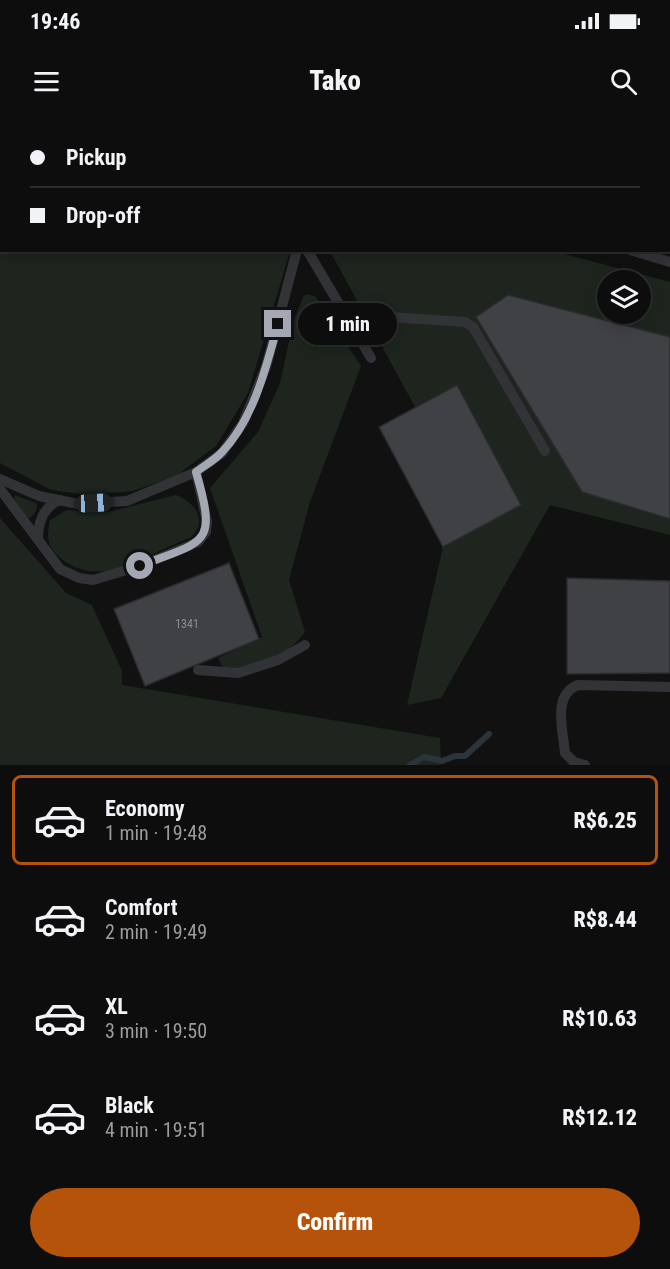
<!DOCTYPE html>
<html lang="en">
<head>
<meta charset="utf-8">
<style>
	:root { --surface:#0d0d0e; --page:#1b1b1c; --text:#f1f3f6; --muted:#9a9c9e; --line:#2d2d2e; --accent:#b45309 }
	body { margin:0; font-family:"Roboto Condensed",sans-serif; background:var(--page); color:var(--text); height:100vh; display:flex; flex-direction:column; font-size:22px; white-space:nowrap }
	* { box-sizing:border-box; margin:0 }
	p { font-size:20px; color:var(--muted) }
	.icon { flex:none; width:33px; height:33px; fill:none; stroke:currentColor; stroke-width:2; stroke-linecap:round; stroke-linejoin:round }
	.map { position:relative; height:645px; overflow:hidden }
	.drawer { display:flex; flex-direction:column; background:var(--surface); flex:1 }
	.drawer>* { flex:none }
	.top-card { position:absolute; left:0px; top:0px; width:670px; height:132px; box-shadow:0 3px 15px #0003,0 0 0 2px var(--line); display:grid; align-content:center; height:132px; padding:0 30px; background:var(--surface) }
	.tools { position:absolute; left:597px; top:150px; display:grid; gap:12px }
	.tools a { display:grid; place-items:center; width:54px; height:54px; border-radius:50%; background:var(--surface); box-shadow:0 3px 15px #0003,0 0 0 2px var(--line); font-size:30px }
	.end { position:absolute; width:27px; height:27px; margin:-14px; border:8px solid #a3a8b3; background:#111; box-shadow:0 0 0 3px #111 }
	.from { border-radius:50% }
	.bubble { position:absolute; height:42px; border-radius:21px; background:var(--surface); box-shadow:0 3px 15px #0003,0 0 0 2px var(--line); font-size:20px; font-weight:800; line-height:42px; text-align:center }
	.car { position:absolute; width:18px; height:36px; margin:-18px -9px; border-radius:8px; box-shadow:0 0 4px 2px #0007; background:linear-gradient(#222 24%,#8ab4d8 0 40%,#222 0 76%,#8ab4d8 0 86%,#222 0) }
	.top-card b { display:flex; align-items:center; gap:21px; height:57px; font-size:22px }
	.top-card b+b { border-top:2px solid var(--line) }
	.top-card i { width:15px; height:15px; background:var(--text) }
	ul { padding:10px 0 0; list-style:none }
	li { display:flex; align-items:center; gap:18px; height:90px; margin:0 12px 9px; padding:0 18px; border:3px solid transparent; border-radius:9px }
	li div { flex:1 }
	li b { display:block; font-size:22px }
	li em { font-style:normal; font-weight:800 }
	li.selected { border-color:var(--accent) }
	li>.icon { width:54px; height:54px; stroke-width:1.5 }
	.cta { display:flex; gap:12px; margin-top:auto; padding:12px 30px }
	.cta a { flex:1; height:69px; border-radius:36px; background:var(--accent); color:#fff; font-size:24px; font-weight:800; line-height:69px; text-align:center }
	.status { display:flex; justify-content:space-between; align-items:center; height:42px; padding:0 30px; background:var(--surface); direction:ltr }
	.status svg { height:16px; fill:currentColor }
	header { display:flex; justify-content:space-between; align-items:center; height:78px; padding:0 30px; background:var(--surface); font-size:27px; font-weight:800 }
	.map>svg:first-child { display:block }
	.green { fill:#1d251e; fill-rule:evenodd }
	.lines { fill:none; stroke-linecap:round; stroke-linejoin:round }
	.stream { stroke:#2b343a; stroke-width:6 }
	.building { fill:#404145; stroke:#2b2b2e; stroke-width:1.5 }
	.service { stroke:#323337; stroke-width:10 }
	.route { stroke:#a3a8b3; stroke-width:8 }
	.labels { text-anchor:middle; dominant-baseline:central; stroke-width:6; stroke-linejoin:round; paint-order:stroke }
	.number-label { font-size:12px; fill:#8a8e98 }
</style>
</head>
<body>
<div class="status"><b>19:46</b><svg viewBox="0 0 49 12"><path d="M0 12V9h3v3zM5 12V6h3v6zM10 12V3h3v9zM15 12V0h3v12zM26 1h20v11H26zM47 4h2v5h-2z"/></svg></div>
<header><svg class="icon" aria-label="menu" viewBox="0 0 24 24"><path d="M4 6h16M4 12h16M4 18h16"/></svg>Tako<svg class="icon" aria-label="search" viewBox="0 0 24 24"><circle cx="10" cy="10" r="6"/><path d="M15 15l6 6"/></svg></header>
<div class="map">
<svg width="670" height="645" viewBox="0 0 670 645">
	<rect width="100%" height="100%" fill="#111112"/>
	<g class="green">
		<path d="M0,0L161,1L2,2V130L290,131L248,273L216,326L176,356L133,371L87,375L51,370L0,343Z"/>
		<path d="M330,131H553L670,162V415L550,385L441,578L407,585L443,427L521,385L457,265L415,287ZM608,160H640V194H608Z"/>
		<path d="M306,174L315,176L361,246L310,382L289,460L305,512C289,536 253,549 225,551L218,538L262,517L210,368L258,312L280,263L293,203L303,177Z"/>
		<path d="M15,375L36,383C39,388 34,397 28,398L14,380Z"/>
		<path d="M176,375C195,382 209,402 190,418C150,431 104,471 63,440C47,427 46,418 50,400L67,390L108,392Z"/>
		<path d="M0,398L66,473L92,485L122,551V565L440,618L441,645H0Z"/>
	</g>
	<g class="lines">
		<path class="stream" d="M410,645L424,637L442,641L455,636H465L489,614"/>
	</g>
	<g class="building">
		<path d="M266,0H319L266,2Z"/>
		<path d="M355,0H406L355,2Z"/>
		<path d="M430,0H498V2Z"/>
		<path d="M508,175L670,217V399L582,372L476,197Z"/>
		<path d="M457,265L521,385L443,427L379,307Z"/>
		<path d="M229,443L259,519L145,566L114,489Z"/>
		<path d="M567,458L670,461V553L567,554Z"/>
	</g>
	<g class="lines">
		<g class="service">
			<path d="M233,0V2"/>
			<path d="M335,2V0"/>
			<path d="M649,2V0"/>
			<path d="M307,130L371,238"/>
			<path d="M630,130L670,142"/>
			<path d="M344,194L465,202L473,207L545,331"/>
			<path d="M0,359L39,376L78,384L127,381L196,352L222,333L243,303L266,247L297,130"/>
			<path d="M0,369L60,449L79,458L93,460L140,446L198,422L206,412L207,402L196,352"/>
			<path d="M38,419C38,403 43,387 60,380"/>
			<path d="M198,550L238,553L278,540L305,525"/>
			<path d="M585,645L574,642L565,633C563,610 552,575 578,565L670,567"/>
		</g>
	</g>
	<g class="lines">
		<path class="route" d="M140,446C205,420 218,427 196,352C205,345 215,340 222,332C254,298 266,248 278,204"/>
	</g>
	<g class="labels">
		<g class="number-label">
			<text x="187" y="504">1341</text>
		</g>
	</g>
</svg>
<div class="tools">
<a><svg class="icon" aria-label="layers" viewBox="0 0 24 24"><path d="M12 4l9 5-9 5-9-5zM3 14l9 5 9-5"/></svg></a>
</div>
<i class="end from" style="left:140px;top:446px"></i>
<i class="end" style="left:278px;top:204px"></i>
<div class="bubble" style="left:298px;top:183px;width:99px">1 min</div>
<i class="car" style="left:94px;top:383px;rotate:87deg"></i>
<div class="top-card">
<b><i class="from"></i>Pickup</b>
<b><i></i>Drop-off</b>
</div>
</div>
<section class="drawer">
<ul>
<li class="selected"><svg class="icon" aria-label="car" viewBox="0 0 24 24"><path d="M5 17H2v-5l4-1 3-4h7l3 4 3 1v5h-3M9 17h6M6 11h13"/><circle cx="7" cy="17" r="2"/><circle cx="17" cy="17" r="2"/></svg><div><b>Economy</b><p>1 min · 19:48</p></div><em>R$6.25</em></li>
<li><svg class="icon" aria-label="car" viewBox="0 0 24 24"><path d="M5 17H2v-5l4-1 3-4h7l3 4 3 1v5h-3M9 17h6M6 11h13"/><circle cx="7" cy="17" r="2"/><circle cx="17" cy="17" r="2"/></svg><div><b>Comfort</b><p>2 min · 19:49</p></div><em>R$8.44</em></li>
<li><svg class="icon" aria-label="car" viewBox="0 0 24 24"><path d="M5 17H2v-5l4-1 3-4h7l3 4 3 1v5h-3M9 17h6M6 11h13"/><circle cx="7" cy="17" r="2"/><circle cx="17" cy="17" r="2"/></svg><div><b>XL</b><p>3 min · 19:50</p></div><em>R$10.63</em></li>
<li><svg class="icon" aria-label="car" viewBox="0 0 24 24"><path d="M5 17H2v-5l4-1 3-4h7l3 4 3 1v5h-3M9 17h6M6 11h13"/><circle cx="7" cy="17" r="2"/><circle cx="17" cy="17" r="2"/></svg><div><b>Black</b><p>4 min · 19:51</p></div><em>R$12.12</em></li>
</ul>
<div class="cta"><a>Confirm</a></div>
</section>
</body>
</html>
